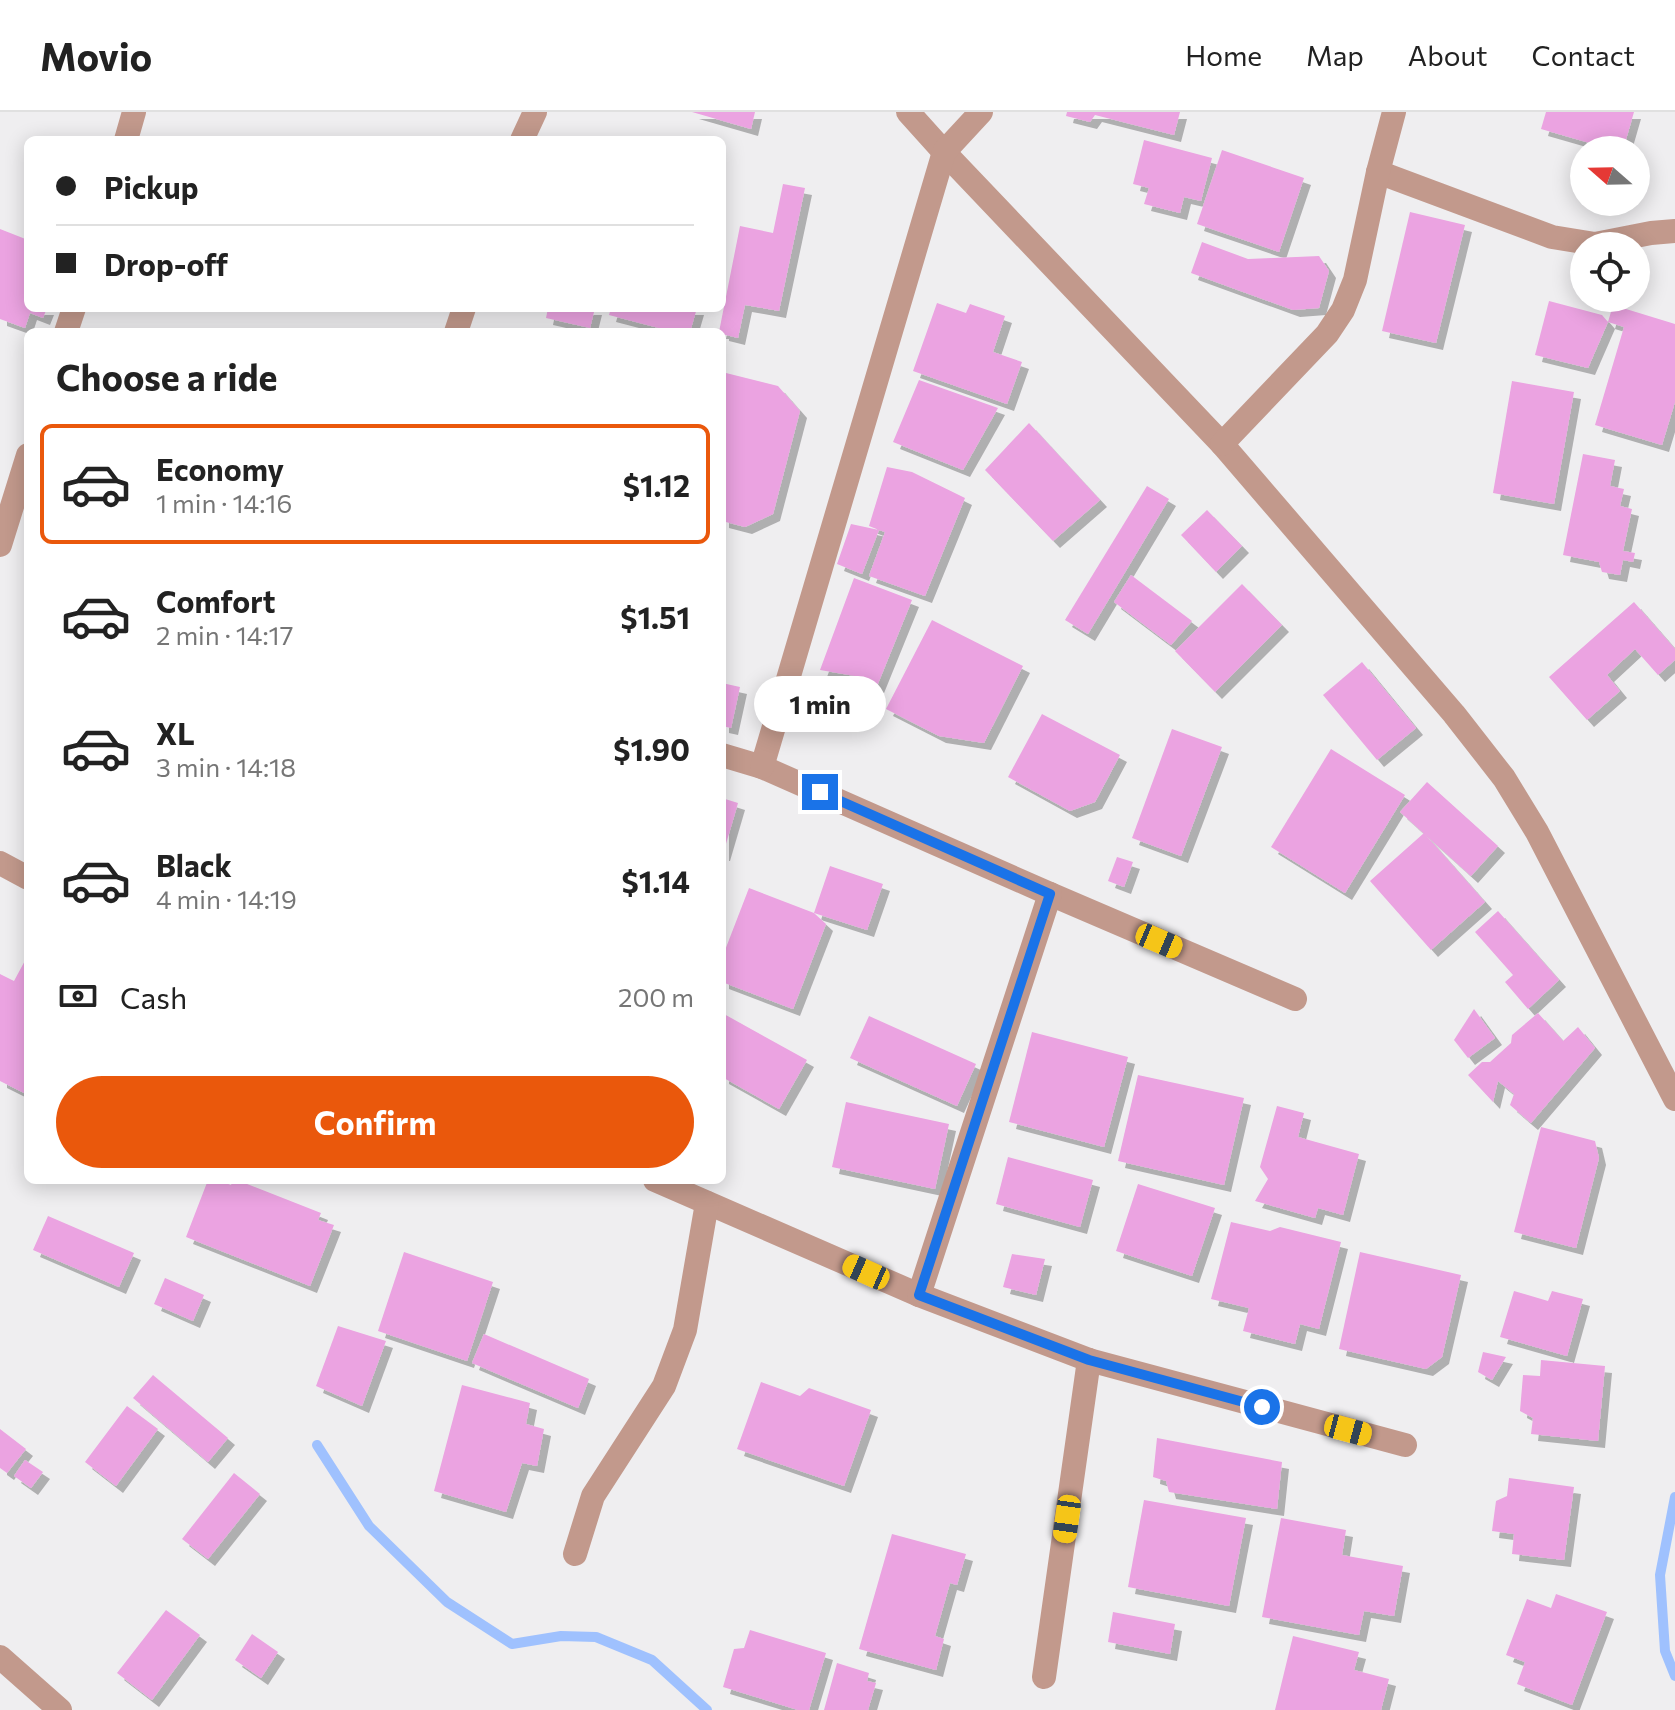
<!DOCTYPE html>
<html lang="en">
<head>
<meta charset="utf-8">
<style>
	:root { --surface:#fff; --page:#f2f2f2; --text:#222; --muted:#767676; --line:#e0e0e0; --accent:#ea580c }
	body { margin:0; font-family:Commissioner,sans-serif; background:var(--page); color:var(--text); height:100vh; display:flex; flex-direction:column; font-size:30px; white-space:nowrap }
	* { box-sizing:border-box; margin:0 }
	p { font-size:26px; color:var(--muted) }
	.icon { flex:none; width:44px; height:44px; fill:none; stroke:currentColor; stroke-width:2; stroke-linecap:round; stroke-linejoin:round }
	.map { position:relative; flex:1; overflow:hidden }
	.panel { position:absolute; left:24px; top:216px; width:702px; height:856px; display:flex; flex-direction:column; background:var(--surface); border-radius:12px; box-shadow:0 4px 20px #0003 }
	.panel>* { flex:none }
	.banner { position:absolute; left:24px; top:24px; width:702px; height:176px; border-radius:12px; box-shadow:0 4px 20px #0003; display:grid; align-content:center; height:176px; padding:0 32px; background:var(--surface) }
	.needle { width:52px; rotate:290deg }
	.controls { position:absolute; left:1570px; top:24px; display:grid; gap:16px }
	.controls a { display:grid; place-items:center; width:80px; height:80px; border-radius:50%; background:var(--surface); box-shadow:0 4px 20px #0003; font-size:40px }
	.end { position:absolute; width:36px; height:36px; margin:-18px; border:10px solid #1a73e8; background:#fff; box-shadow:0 0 0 4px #fff }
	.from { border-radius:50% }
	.bubble { position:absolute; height:56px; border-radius:28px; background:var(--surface); box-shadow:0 4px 20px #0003; font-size:26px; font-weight:700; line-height:56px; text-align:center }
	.car { position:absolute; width:24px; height:48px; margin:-24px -12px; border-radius:10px; box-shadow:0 0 6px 2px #0007; background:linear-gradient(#f5c518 24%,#345 0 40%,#f5c518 0 76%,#345 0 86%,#f5c518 0) }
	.banner b { display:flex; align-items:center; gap:28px; height:76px; font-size:30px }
	.banner b+b { border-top:2px solid var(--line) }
	.banner i { width:20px; height:20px; background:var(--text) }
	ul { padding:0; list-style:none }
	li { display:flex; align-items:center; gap:24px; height:120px; margin:0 16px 12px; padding:0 16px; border:4px solid transparent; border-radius:12px }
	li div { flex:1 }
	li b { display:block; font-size:30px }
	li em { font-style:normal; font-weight:700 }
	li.on { border-color:var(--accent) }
	li>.icon { width:72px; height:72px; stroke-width:1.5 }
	h2 { padding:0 32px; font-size:36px; line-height:96px }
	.pay { display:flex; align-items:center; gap:20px; height:88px; padding:0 32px; font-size:30px }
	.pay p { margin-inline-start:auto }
	.action { display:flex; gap:16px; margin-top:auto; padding:16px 32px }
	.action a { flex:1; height:92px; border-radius:48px; background:var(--accent); color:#fff; font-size:32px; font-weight:700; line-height:92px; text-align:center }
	header { display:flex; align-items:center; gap:48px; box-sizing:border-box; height:112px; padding:0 40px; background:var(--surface); border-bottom:2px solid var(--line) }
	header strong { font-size:38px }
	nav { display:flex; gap:44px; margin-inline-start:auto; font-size:28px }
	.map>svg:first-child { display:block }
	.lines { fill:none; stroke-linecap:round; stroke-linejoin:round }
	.stream { stroke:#9fc1fe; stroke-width:10 }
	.building { fill:#eba3e1; filter:url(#shadow) }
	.minor { stroke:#c2998c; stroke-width:24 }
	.route { stroke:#1a73e8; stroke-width:10 }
</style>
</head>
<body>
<header>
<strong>Movio</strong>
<nav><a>Home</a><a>Map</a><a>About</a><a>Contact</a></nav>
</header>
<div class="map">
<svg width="1675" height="1598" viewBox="0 0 1675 1598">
	<defs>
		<filter id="shadow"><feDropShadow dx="7" dy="7" stdDeviation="0" flood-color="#0004"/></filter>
	</defs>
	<rect width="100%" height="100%" fill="#efeef0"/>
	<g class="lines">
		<g class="stream">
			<path d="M317,1333L369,1414L447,1490L512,1532L561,1524L596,1525L652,1548L707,1598"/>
			<path d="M1675,1385L1660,1463L1665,1539L1675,1564"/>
		</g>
	</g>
	<g class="building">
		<path d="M692,0H755L751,17Z"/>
		<path d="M1067,0H1180L1174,23L1095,3L1090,10L1066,4Z"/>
		<path d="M1546,0H1634L1623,38H1614L1541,17Z"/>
		<path d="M1144,28L1212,46L1201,89L1184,85L1180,101L1144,92L1149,76L1133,72Z"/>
		<path d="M1222,38L1304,66L1279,140L1197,112Z"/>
		<path d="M783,72L805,76L779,199L745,193L738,226L722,222V220H719L740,114L773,121Z"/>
		<path d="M1410,100L1465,113L1436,231L1382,219Z"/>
		<path d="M0,117L28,128V196H47L43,206L30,201L25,216L0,207Z"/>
		<path d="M1202,130L1248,147L1319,144L1329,159L1319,196L1293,198L1191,161Z"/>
		<path d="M1549,189L1602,203L1608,210L1588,256L1535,243Z"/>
		<path d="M937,191L966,201L970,192L1005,204L993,240L1022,250L1007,292L913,259Z"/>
		<path d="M1613,193L1675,212V290L1662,333L1595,313L1624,215L1608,210Z"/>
		<path d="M548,196H595L590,216L546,206Z"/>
		<path d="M611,196H697L690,220H674L609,203Z"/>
		<path d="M722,260L778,274L800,299L773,402L745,415L722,409Z"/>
		<path d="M919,268L998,296L963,358L893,330Z"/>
		<path d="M1512,269L1574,280L1554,392L1493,381Z"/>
		<path d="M1029,311L1100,388L1053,429L985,358Z"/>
		<path d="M1583,342L1615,348L1610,374L1624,377L1620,394L1632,397L1623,439L1635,441L1633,450L1623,448L1620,463L1602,460L1599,450L1563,443Z"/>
		<path d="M887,355L912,360L965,386L925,484L869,464L885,420L879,418L862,462L837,452L851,412L879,418L869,414Z"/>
		<path d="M1147,374L1169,387L1088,522L1065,508Z"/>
		<path d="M1207,398L1242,434L1216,460L1181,423Z"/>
		<path d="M1131,463L1192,509L1171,533L1114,490Z"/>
		<path d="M854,466L912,488L873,584L852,573L855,564L820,558Z"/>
		<path d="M1242,472L1282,513L1215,580L1175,539Z"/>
		<path d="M1634,490L1675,537V548L1658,563L1635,537L1607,563L1620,579L1587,608L1549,565Z"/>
		<path d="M932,508L1023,554L984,631L939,624L886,597Z"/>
		<path d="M1362,550L1416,616L1377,648L1323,583Z"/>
		<path d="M722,571L740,575L731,616L722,614Z"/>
		<path d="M1042,602L1120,643L1095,690L1070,699L1008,665Z"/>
		<path d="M1172,617L1222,635L1181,744L1132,726Z"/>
		<path d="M1331,637L1405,683L1345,781L1271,735Z"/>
		<path d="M1427,670L1498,734L1471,764L1400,700Z"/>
		<path d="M722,686L738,691L723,742H722Z"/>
		<path d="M1424,721L1485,790L1431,838L1370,769Z"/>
		<path d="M1117,745L1133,750L1124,775L1108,769Z"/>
		<path d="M830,754L883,772L867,818L814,801Z"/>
		<path d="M749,776L814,801L826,812L793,897L722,870V846Z"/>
		<path d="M1498,799L1559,868L1528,897L1505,870L1513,863L1475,820Z"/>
		<path d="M28,843V983L0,969V862L14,869Z"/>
		<path d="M1474,897L1495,926L1468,946L1454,928Z"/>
		<path d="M1538,901L1563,929L1578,915L1595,936L1531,1011L1510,993L1514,982L1498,969L1493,990L1468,963L1482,950H1490L1511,931L1512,923Z"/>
		<path d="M724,902L807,948L779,997L722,965V907Z"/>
		<path d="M869,904L976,952L957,994L850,946Z"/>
		<path d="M1032,920L1128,945L1104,1035L1009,1010Z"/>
		<path d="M1138,963L1244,986L1224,1073L1118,1049Z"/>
		<path d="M846,990L949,1012L935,1077L832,1055Z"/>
		<path d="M1277,994L1304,1001L1298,1025L1359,1042L1343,1103L1318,1096L1315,1106L1255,1089L1268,1067L1260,1055Z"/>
		<path d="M1541,1015L1595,1029L1599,1046L1576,1136L1514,1120Z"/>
		<path d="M1008,1045L1093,1068L1080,1115L996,1092Z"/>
		<path d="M208,1068H218L231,1073L233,1068H237L321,1101L318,1108L334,1113L310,1174L186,1125Z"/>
		<path d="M1138,1072L1215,1096L1192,1164L1116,1139Z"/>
		<path d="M48,1104L134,1141L119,1175L33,1138Z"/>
		<path d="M1231,1110L1270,1119L1280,1115L1341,1130L1319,1217L1300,1212L1295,1232L1243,1219L1249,1196L1211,1187Z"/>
		<path d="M404,1140L493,1170L467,1249L378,1219Z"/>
		<path d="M1360,1140L1461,1163L1442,1245L1426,1257L1339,1237Z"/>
		<path d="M1012,1142L1045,1147L1036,1183L1003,1175Z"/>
		<path d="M165,1166L204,1183L193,1209L154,1192Z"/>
		<path d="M1514,1179L1548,1189L1552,1179L1583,1187L1567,1244L1500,1225Z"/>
		<path d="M338,1214L386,1229L362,1294L316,1274Z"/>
		<path d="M484,1222L589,1267L578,1296L472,1251Z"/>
		<path d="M1483,1240L1506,1245L1492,1268L1478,1260Z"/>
		<path d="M1541,1248L1605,1254L1598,1329L1531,1322L1533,1306L1520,1299L1523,1263L1540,1264Z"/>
		<path d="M153,1263L228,1326L208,1350L133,1286Z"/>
		<path d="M761,1270L800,1284L809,1276L871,1298L844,1374L737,1337Z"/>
		<path d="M462,1273L530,1291L526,1312L544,1317L537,1354L522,1351L506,1400L434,1379Z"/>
		<path d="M127,1294L158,1317L116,1374L85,1350Z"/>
		<path d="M0,1317L26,1337L7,1361L0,1356Z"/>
		<path d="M1157,1326L1282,1350L1277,1397L1169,1380L1166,1369L1153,1365Z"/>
		<path d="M25,1348L43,1360L31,1376L14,1364Z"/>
		<path d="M234,1361L260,1382L208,1447L182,1427Z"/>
		<path d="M1509,1366L1574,1375L1564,1448L1512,1442L1514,1422L1492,1419L1496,1389L1507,1384Z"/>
		<path d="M1144,1388L1246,1406L1229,1494L1128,1475Z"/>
		<path d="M1281,1406L1346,1418L1342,1443L1403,1454L1394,1504L1364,1499L1359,1523L1262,1505Z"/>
		<path d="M892,1422L966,1442L957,1473L950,1471L935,1524L944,1527L936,1558L859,1537Z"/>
		<path d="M1556,1482L1607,1500L1572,1593L1517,1572L1525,1550L1506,1543L1527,1487L1551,1496Z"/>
		<path d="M166,1498L200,1523L152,1588L117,1561Z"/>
		<path d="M1113,1500L1175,1512L1170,1542L1108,1530Z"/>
		<path d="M750,1518L826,1541L809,1598H798L723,1575L734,1537L744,1536Z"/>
		<path d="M252,1522L278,1540L261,1566L235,1548Z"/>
		<path d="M1293,1524L1359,1540L1354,1558L1389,1567L1381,1598H1275Z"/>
		<path d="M837,1551L869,1561L867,1569L876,1571L868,1598H824Z"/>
	</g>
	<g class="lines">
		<g class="minor">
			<path d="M908,0L944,40L1222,332L1454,602L1504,666L1537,720L1675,987"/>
			<path d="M126,28L134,0"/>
			<path d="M522,28L535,0"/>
			<path d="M1378,60L1552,125L1595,132L1651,121L1675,119"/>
			<path d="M66,220L74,196"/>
			<path d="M456,220L464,196"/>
			<path d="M1222,332L1327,222L1343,198L1355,168L1378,60L1394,0"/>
			<path d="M0,433L28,343"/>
			<path d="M722,643L762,655L1050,782L1295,887"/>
			<path d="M762,655L944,40L981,0"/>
			<path d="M0,751L28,766"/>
			<path d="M655,1068L919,1183L1089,1248L1405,1333"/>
			<path d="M919,1183L1050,782"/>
			<path d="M575,1442L593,1384L664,1274L685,1218L707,1091"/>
			<path d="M0,1545L60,1598"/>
			<path d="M1044,1565L1089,1248"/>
		</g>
	</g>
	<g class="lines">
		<path class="route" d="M820,680L1050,782L919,1183L1089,1248L1262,1295"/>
	</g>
</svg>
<div class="controls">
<a><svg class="needle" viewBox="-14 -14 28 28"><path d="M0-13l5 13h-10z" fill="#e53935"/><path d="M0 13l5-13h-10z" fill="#767676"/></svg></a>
<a><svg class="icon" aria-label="locate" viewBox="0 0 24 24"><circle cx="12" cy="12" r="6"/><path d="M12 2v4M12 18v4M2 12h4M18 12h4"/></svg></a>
</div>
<i class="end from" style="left:1262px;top:1295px"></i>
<i class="end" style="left:820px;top:680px"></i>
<div class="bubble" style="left:754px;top:564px;width:132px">1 min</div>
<i class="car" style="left:1159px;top:829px;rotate:113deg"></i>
<i class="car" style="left:866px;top:1160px;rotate:294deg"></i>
<i class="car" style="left:1348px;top:1318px;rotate:105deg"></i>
<i class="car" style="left:1067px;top:1407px;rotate:188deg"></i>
<div class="banner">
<b><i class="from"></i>Pickup</b>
<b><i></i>Drop-off</b>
</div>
<section class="panel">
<h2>Choose a ride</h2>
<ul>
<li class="on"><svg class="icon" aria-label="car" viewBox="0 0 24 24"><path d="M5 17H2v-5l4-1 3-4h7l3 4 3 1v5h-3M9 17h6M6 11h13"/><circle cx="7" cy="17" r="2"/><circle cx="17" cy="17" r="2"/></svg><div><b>Economy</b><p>1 min · 14:16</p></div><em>$1.12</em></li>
<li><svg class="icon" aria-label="car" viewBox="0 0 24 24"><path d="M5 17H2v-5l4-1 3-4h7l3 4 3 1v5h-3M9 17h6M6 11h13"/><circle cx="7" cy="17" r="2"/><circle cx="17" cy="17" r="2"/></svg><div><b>Comfort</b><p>2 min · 14:17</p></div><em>$1.51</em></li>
<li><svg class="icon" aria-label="car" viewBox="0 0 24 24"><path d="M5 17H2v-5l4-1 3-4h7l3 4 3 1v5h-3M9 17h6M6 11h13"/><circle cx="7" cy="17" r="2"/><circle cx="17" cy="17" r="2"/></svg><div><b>XL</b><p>3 min · 14:18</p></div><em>$1.90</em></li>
<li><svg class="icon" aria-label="car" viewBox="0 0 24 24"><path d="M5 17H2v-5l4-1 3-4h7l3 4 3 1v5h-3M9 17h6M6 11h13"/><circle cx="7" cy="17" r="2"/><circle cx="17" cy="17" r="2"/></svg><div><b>Black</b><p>4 min · 14:19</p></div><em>$1.14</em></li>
</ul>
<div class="pay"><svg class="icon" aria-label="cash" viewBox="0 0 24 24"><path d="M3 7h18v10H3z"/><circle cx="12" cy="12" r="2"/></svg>Cash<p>200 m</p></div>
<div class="action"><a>Confirm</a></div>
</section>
</div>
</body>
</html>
